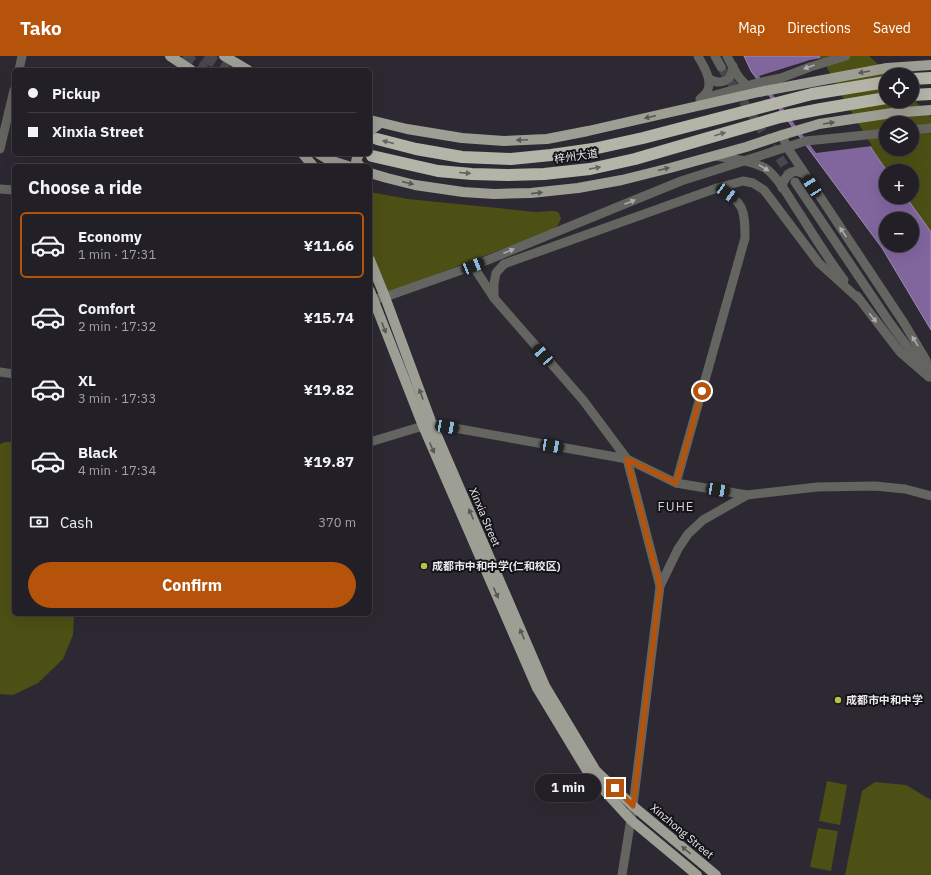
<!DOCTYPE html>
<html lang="en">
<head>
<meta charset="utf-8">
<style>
	:root { --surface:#221f26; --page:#2a272e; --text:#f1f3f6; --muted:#a2a2a7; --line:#3f3d43; --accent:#b45309 }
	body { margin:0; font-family:"IBM Plex Sans","Noto Sans SC",sans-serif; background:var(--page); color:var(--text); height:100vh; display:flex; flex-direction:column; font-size:15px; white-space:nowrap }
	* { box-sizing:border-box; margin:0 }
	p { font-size:13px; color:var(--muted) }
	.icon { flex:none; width:22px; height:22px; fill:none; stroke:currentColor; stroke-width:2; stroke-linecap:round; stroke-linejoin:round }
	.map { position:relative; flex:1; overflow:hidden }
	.panel { position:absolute; left:12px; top:108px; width:360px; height:452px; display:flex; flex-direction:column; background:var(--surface); border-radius:6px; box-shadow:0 4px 16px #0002,0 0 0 1px var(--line) }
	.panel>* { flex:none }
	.top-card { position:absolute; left:12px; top:12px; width:360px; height:88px; border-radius:6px; box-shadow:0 4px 16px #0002,0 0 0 1px var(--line); display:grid; align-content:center; height:88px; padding:0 16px; background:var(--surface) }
	.buttons { position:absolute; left:879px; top:12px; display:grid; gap:8px }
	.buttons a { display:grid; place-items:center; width:40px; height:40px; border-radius:50%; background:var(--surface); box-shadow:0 4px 16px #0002,0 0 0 1px var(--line); font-size:20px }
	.end { position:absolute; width:18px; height:18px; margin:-9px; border:5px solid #b45309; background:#fff; box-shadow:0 0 0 2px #fff }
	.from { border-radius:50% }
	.bubble { position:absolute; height:28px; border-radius:14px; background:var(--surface); box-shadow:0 4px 16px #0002,0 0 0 1px var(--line); font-size:13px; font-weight:700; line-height:28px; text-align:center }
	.car { position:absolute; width:12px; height:24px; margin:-12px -6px; border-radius:5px; box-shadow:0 0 3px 1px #0007; background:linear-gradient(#222 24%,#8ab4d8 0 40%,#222 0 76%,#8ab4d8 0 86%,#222 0) }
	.top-card b { display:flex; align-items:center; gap:14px; height:38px; font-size:15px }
	.top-card b+b { border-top:1px solid var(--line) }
	.top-card i { width:10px; height:10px; background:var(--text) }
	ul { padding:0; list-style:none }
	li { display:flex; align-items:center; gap:12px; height:66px; margin:0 8px 6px; padding:0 8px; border:2px solid transparent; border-radius:6px }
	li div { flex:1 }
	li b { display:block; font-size:15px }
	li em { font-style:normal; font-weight:700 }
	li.on { border-color:var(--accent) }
	li>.icon { width:36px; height:36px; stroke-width:1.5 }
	h2 { padding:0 16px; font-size:18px; line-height:48px }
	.pay { display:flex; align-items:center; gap:10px; height:44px; padding:0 16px; font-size:15px }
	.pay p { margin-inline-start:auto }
	.button { display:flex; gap:8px; margin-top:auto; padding:8px 16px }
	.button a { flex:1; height:46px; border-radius:24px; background:var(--accent); color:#fff; font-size:16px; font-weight:700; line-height:46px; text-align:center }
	header { display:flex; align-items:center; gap:24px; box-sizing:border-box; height:56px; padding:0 20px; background:var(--accent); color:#fff }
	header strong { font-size:19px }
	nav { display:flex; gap:22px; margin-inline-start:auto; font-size:14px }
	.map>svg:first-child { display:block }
	.green { fill:#4d5014; fill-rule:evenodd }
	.water { fill:#81669e; stroke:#a08db6; fill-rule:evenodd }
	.pier { fill:#2d2932 }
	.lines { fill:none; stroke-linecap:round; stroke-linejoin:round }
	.minor-tunnel { stroke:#49464e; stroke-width:9; stroke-dasharray:9 4.5; stroke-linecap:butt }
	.highway-tunnel { stroke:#49464e; stroke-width:12; stroke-dasharray:12 6; stroke-linecap:butt }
	.minor { stroke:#646560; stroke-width:9 }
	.major { stroke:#9d9e94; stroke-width:10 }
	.highway { stroke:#b3b5a9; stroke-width:12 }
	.oneway { fill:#aeacae }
	.oneway2 { fill:#585856 }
	.oneway3 { fill:#646460 }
	.route { stroke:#b45309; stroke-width:5 }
	.poi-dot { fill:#bac045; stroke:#141317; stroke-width:1.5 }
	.labels { text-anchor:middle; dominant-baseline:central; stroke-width:4; stroke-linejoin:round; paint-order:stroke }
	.street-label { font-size:11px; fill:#eae7ed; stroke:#141317 }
	.poi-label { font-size:11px; font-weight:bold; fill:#eae7ed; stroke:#141317; text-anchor:start }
	.quarter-label { font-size:13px; letter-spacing:1px; fill:#d4cfda; stroke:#141317 }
</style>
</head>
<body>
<header>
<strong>Tako</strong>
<nav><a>Map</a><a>Directions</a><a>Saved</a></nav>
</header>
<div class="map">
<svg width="931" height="819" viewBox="0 0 931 819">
	<rect width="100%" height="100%" fill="#2d2932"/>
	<g class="green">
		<path d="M819,0H871L893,19H886V45H912V39L931,59V176L906,141H912V115H887C861,79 839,40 819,0ZM886,67H912V93H886Z"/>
		<path d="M370,136L408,143L536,156L553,155H555L559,157L561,163L558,169L554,173L388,237L370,194Z"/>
		<path d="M5,386H14V558H74L73,579L63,603L38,627L13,639L0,638V388Z"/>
		<path d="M827,725L847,729L840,769L819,765Z"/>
		<path d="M875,726L906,729L931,744V819H845L862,735Z"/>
		<path d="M818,772L838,775L831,815L810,811Z"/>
	</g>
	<path class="water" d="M744,0H819C839,40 861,79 887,115H886V141H906L931,176V274L882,192L751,15ZM886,163H912V189H886Z"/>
	<g class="pier">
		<path d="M869,0H931V61L912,42V19H890Z"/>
		<path d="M822,2L843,42L872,90L816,97L759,20L810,4Z"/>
	</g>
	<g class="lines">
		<path class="minor-tunnel" d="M721,11L795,126"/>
		<g class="highway-tunnel">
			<path d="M183,0L205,14"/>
			<path d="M205,0L227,14"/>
		</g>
		<g class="minor">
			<path d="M698,0C704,11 713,24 707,36C705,39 702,41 700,43"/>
			<path d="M715,0L721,11"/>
			<path d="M727,0C733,11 739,26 751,32"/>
			<path d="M19,14L22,0"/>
			<path d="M709,23C721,30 733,24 733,10"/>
			<path d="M701,43L757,27L781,22L810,11L846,0"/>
			<path d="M912,74L931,72"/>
			<path d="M782,79L787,91L805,118L904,267L926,304L929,321"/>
			<path d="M0,93L14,34"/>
			<path d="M715,100C732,103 750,104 765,112C778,120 791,145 800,158C814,180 828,203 844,224"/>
			<path d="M795,126L890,267L920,308"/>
			<path d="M782,132C783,123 787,118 795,115L805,118"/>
			<path d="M0,133L14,134"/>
			<path d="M473,210L494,242L583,344L627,403L660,530"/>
			<path d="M857,240L900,296L929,321"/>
			<path d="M494,242V228L496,217L504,208L717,132L743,125L753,127L764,134L819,207L860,244"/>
			<path d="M370,244L385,241L473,210L681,125L806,85L886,77"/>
			<path d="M0,316L14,318"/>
			<path d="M370,386L423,370L432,368L627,403L676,427L747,439L817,431L875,430L905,433L931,440"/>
			<path d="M676,427L745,182C745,154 744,145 717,132"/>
			<path d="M622,819L633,750L660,530L678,493L688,478L703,464L747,439"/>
		</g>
		<g class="major">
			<path d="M170,0L191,14"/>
			<path d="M224,0L248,14"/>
			<path d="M370,64L407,73L462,82L504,85L547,83L588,75L759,36L887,12L931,9"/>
			<path d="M370,75L380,67"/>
			<path d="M303,98L313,110"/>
			<path d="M319,98L329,104L348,110"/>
			<path d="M359,98L356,105L360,110"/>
			<path d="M370,117L387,122L415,129L463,136L494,138L531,137L578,132L622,124L670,112L746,91L782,79L819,68L892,57L931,54"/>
			<path d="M370,204L385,241L432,368L545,630L596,715L633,750L716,819"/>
			<path d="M370,235L423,370L537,632L589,718L631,764L697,819"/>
		</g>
		<g class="highway">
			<path d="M912,23L931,22"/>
			<path d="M912,39L931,38"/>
			<path d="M377,83L416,93L462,101L511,103L551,99L593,93L643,82L812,38L886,26"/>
			<path d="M372,100L438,115L472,118L507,119L544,118L590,113L635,103L780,61L821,53L886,42"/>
		</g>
	</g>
	<defs><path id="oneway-solid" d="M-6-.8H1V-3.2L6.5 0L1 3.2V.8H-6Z"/></defs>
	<g class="oneway">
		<use href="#oneway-solid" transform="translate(809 11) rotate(160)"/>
		<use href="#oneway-solid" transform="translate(764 112) rotate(31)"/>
		<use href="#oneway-solid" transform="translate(630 146) rotate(-22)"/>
		<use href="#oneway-solid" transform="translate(843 176) rotate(-124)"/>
		<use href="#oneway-solid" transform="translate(509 195) rotate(-22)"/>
		<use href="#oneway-solid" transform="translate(873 262) rotate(52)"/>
		<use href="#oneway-solid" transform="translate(915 285) rotate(-121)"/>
	</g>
	<g class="oneway2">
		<use href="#oneway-solid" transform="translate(864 16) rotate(170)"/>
		<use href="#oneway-solid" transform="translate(650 61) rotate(167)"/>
		<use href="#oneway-solid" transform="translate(829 67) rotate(-9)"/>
		<use href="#oneway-solid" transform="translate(522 84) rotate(177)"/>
		<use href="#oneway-solid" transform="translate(664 113) rotate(-14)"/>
		<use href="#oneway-solid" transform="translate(408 127) rotate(13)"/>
		<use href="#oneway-solid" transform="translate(537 137) rotate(-6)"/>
		<use href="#oneway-solid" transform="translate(384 272) rotate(69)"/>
		<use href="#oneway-solid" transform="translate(421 338) rotate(-110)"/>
		<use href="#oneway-solid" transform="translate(432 392) rotate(66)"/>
		<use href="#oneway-solid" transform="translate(471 458) rotate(-113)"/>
		<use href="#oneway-solid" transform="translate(496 537) rotate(66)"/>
		<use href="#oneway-solid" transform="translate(522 578) rotate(-113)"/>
		<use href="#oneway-solid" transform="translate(686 794) rotate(-140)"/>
	</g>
	<g class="oneway3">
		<use href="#oneway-solid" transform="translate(720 78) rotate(-16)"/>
		<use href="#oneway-solid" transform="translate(388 86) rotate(-166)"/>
		<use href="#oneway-solid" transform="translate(595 112) rotate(-11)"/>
		<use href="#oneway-solid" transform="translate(465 117) rotate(5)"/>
	</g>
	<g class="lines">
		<path class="route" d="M615,732L633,750L660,530L627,403L676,427L702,335"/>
	</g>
	<g class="poi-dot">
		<circle cx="424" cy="510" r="4"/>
		<circle cx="838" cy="644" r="4"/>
	</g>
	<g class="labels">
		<g class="street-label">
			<text transform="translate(576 100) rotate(-8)">梓州大道</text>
			<text transform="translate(485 461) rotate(67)">Xinxia Street</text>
			<text transform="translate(682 775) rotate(40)">Xinzhong Street</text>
		</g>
		<g class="poi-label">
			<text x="432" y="510">成都市中和中学(仁和校区)</text>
			<text x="846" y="644">成都市中和中学</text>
		</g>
		<g class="quarter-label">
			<text x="676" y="450">FUHE</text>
		</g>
	</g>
</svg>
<div class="buttons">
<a><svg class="icon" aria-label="locate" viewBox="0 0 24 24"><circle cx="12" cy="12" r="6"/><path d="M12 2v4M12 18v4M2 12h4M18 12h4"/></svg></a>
<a><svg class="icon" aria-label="layers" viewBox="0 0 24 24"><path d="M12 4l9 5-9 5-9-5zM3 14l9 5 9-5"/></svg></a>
<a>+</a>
<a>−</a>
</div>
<i class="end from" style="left:702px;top:335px"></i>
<i class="end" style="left:615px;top:732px"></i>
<div class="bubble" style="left:535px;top:718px;width:66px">1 min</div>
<i class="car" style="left:812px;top:130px;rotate:327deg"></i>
<i class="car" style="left:727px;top:137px;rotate:126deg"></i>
<i class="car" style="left:473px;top:210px;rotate:68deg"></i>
<i class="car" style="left:543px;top:299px;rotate:319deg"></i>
<i class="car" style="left:447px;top:371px;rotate:100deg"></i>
<i class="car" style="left:552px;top:390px;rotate:100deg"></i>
<i class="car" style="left:718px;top:434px;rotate:100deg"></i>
<div class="top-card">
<b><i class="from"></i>Pickup</b>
<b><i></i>Xinxia Street</b>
</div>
<section class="panel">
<h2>Choose a ride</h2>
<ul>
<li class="on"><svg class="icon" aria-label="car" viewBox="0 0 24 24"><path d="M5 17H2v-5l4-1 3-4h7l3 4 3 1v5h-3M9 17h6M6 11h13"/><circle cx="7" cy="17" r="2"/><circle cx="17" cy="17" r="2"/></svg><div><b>Economy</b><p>1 min · 17:31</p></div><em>¥11.66</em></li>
<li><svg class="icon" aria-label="car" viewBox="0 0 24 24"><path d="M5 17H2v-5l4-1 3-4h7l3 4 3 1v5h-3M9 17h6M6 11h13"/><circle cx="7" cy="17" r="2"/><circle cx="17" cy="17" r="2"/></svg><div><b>Comfort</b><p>2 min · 17:32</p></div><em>¥15.74</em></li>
<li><svg class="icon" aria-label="car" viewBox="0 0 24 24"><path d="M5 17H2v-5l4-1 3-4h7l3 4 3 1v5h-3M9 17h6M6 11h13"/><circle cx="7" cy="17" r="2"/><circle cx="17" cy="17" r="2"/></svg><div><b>XL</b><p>3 min · 17:33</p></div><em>¥19.82</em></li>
<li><svg class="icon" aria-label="car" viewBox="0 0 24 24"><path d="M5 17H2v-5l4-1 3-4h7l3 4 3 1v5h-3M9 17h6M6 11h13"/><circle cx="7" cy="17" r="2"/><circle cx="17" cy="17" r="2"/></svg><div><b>Black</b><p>4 min · 17:34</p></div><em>¥19.87</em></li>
</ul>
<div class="pay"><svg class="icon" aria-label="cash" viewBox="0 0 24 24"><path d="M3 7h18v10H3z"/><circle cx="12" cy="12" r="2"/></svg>Cash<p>370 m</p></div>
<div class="button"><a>Confirm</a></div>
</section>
</div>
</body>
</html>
